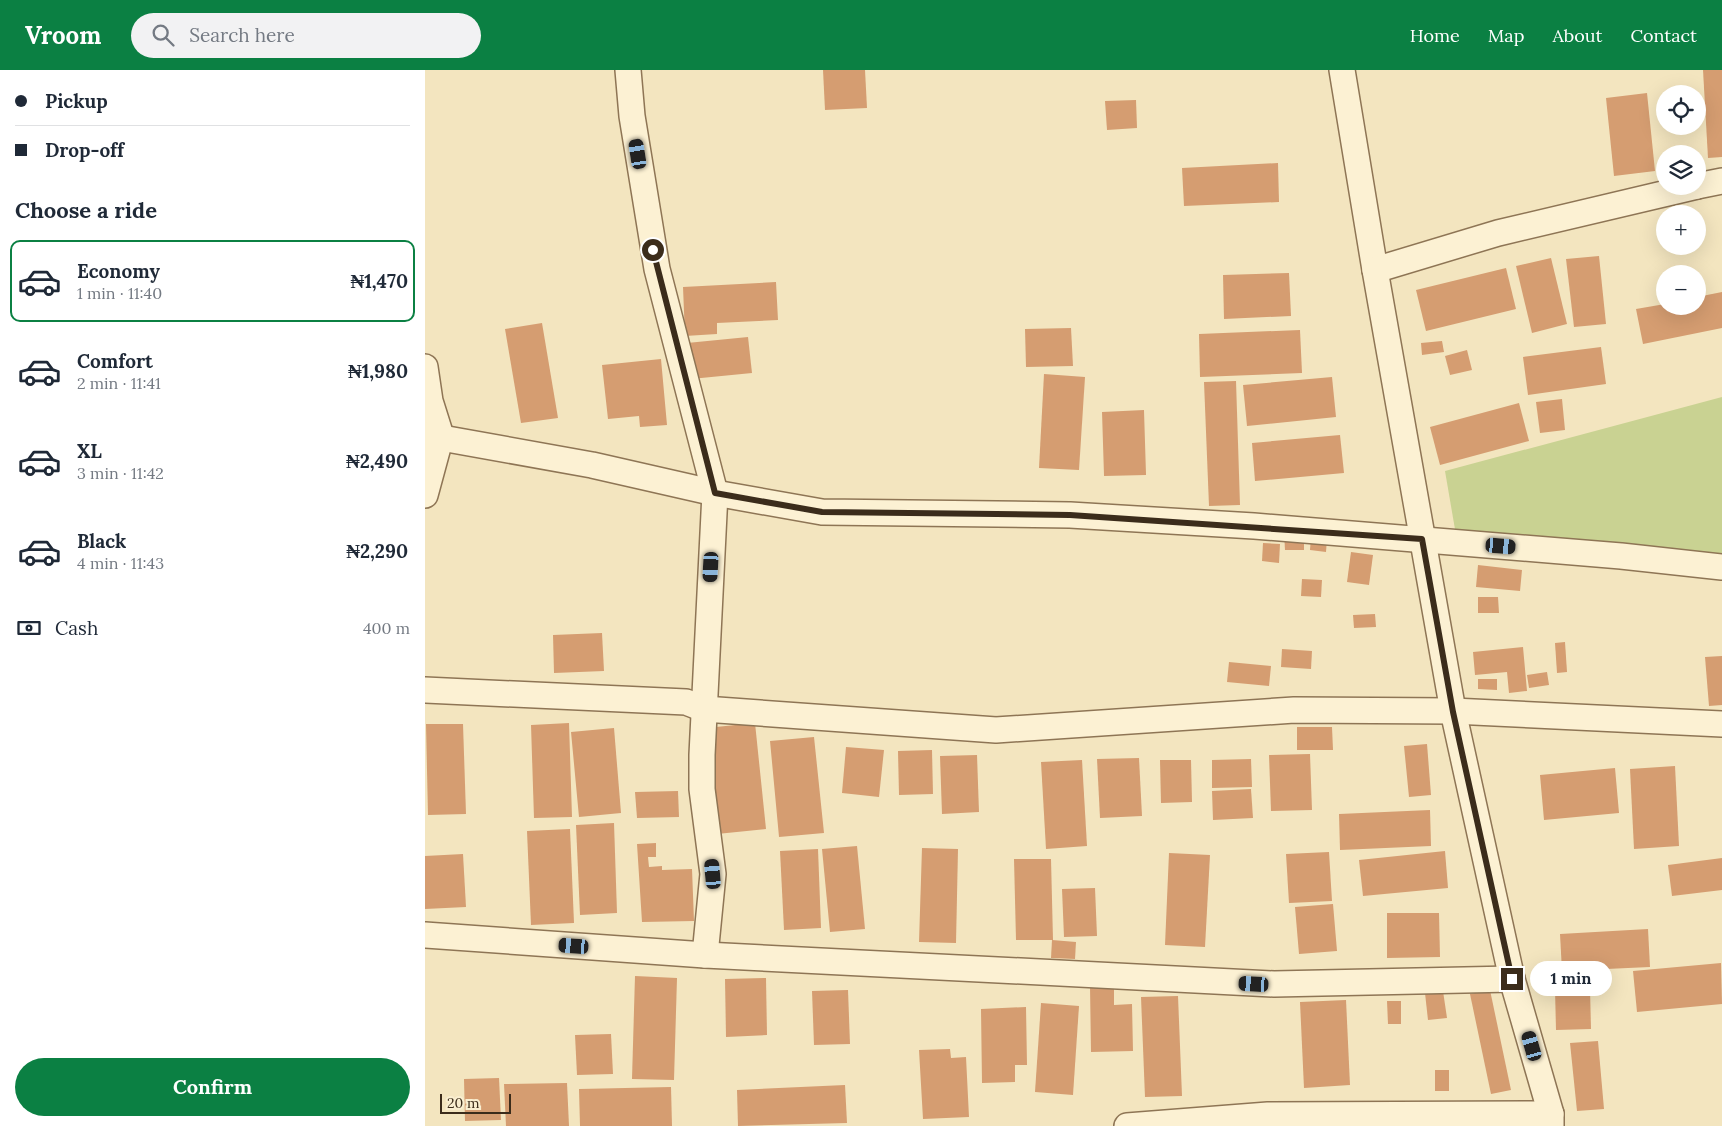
<!DOCTYPE html>
<html lang="en">
<head>
<meta charset="utf-8">
<style>
	:root { --surface:#fff; --page:#f2f2f3; --text:#1f2937; --muted:#747a83; --line:#e0e1e3; --accent:#0b8043 }
	body { margin:0; font-family:Lora,serif; background:var(--page); color:var(--text); height:100vh; display:flex; flex-direction:column; font-size:19px; white-space:nowrap }
	* { box-sizing:border-box; margin:0 }
	p { font-size:16px; color:var(--muted) }
	.icon { flex:none; width:28px; height:28px; fill:none; stroke:currentColor; stroke-width:2; stroke-linecap:round; stroke-linejoin:round }
	.map { position:relative; flex:1; overflow:hidden }
	.drawer { display:flex; flex-direction:column; background:var(--surface); width:425px }
	.drawer>* { flex:none }
	.top-card { display:grid; align-content:center; height:110px; padding:0 15px; background:var(--surface) }
	.controls { position:absolute; left:1231px; top:15px; display:grid; gap:10px }
	.controls a { display:grid; place-items:center; width:50px; height:50px; border-radius:50%; background:var(--surface); box-shadow:0 5px 20px #0002; font-size:25px }
	.scale { position:absolute; left:15px; bottom:12px; width:71px; box-sizing:border-box; padding-left:5px; border:2px solid #3b2c1b; border-top:0; font-size:14px; line-height:18px; white-space:nowrap; color:#3b2c1b; -webkit-text-stroke:4px #f9eed0; paint-order:stroke }
	.end { position:absolute; width:22px; height:22px; margin:-11px; border:6px solid #3b2c1b; background:#fff; box-shadow:0 0 0 2px #fff }
	.from { border-radius:50% }
	.bubble { position:absolute; height:35px; border-radius:18px; background:var(--surface); box-shadow:0 5px 20px #0002; font-size:16px; font-weight:700; line-height:35px; text-align:center }
	.car { position:absolute; width:15px; height:30px; margin:-15px -8px; border-radius:6px; box-shadow:0 0 4px 1px #0007; background:linear-gradient(#222 24%,#8ab4d8 0 40%,#222 0 76%,#8ab4d8 0 86%,#222 0) }
	.top-card b { display:flex; align-items:center; gap:18px; height:48px; font-size:19px }
	.top-card b+b { border-top:1px solid var(--line) }
	.top-card i { width:12px; height:12px; background:var(--text) }
	ul { padding:0; list-style:none }
	li { display:flex; align-items:center; gap:15px; height:82px; margin:0 10px 8px; padding:0 5px; border:2px solid transparent; border-radius:10px }
	li div { flex:1 }
	li b { display:block; font-size:19px }
	li em { font-style:normal; font-weight:700 }
	li.active { border-color:var(--accent) }
	li>.icon { width:45px; height:45px; stroke-width:1.5 }
	h2 { padding:0 15px; font-size:22px; line-height:60px }
	.pay { display:flex; align-items:center; gap:12px; height:55px; padding:0 15px; font-size:19px }
	.pay p { margin-inline-start:auto }
	.button { display:flex; gap:10px; margin-top:auto; padding:10px 15px }
	.button a { flex:1; height:58px; border-radius:30px; background:var(--accent); color:#fff; font-size:20px; font-weight:700; line-height:58px; text-align:center }
	header { display:flex; align-items:center; gap:30px; box-sizing:border-box; height:70px; padding:0 25px; background:var(--accent); color:#fff }
	header strong { font-size:24px }
	nav { display:flex; gap:28px; margin-inline-start:auto; font-size:18px }
	.search { width:350px; height:45px; background:var(--page); display:flex; align-items:center; gap:12px; box-sizing:border-box; padding:0 18px; border-radius:28px; color:var(--muted); font-size:19px }
	main { display:flex; flex:1; min-height:0 }
	.map>svg:first-child { display:block }
	.green { fill:#c9d292 }
	.building { fill:#d59d71 }
	.lines { fill:none; stroke-linecap:round; stroke-linejoin:round }
	.minor-casing { stroke:#8e7555; stroke-width:28 }
	.minor { stroke:#fcf1d3; stroke-width:25 }
	.route { stroke:#3b2c1b; stroke-width:6 }
</style>
</head>
<body>
<header>
<strong>Vroom</strong>
<div class="search"><svg class="icon" aria-label="search" viewBox="0 0 24 24"><circle cx="10" cy="10" r="6"/><path d="M15 15l6 6"/></svg>Search here</div>
<nav><a>Home</a><a>Map</a><a>About</a><a>Contact</a></nav>
</header>
<main>
<section class="drawer">
<div class="top-card">
<b><i class="from"></i>Pickup</b>
<b><i></i>Drop-off</b>
</div>
<h2>Choose a ride</h2>
<ul>
<li class="active"><svg class="icon" aria-label="car" viewBox="0 0 24 24"><path d="M5 17H2v-5l4-1 3-4h7l3 4 3 1v5h-3M9 17h6M6 11h13"/><circle cx="7" cy="17" r="2"/><circle cx="17" cy="17" r="2"/></svg><div><b>Economy</b><p>1 min · 11:40</p></div><em>₦1,470</em></li>
<li><svg class="icon" aria-label="car" viewBox="0 0 24 24"><path d="M5 17H2v-5l4-1 3-4h7l3 4 3 1v5h-3M9 17h6M6 11h13"/><circle cx="7" cy="17" r="2"/><circle cx="17" cy="17" r="2"/></svg><div><b>Comfort</b><p>2 min · 11:41</p></div><em>₦1,980</em></li>
<li><svg class="icon" aria-label="car" viewBox="0 0 24 24"><path d="M5 17H2v-5l4-1 3-4h7l3 4 3 1v5h-3M9 17h6M6 11h13"/><circle cx="7" cy="17" r="2"/><circle cx="17" cy="17" r="2"/></svg><div><b>XL</b><p>3 min · 11:42</p></div><em>₦2,490</em></li>
<li><svg class="icon" aria-label="car" viewBox="0 0 24 24"><path d="M5 17H2v-5l4-1 3-4h7l3 4 3 1v5h-3M9 17h6M6 11h13"/><circle cx="7" cy="17" r="2"/><circle cx="17" cy="17" r="2"/></svg><div><b>Black</b><p>4 min · 11:43</p></div><em>₦2,290</em></li>
</ul>
<div class="pay"><svg class="icon" aria-label="cash" viewBox="0 0 24 24"><path d="M3 7h18v10H3z"/><circle cx="12" cy="12" r="2"/></svg>Cash<p>400 m</p></div>
<div class="button"><a>Confirm</a></div>
</section>
<div class="map">
<svg width="1297" height="1056" viewBox="0 0 1297 1056">
	<rect width="100%" height="100%" fill="#f3e5bf"/>
	<path class="green" d="M1297,327V491L1032,471L1020,401Z"/>
	<g class="building">
		<path d="M398,0H440L442,38L400,40Z"/>
		<path d="M1278,0H1297V87L1283,88Z"/>
		<path d="M1222,23L1230,101L1189,106L1181,28Z"/>
		<path d="M711,30L712,58L682,60L680,31Z"/>
		<path d="M853,93L854,132L759,136L757,98Z"/>
		<path d="M1174,186L1181,254L1149,257L1141,189Z"/>
		<path d="M1126,188L1142,254L1107,263L1091,196Z"/>
		<path d="M1081,198L1091,239L1001,261L991,220Z"/>
		<path d="M864,203L866,246L799,249L798,205Z"/>
		<path d="M351,212L353,250L292,253V264L260,266L258,217Z"/>
		<path d="M1297,222V258L1218,274L1211,239L1240,234V236H1272V227Z"/>
		<path d="M117,253L133,348L96,353L80,259Z"/>
		<path d="M646,258L648,296L601,297L600,259Z"/>
		<path d="M875,260L877,303L775,307L774,264Z"/>
		<path d="M323,267L327,303L266,309L262,273Z"/>
		<path d="M1017,271L1019,282L997,285L996,273Z"/>
		<path d="M1176,277L1181,314L1103,325L1098,287Z"/>
		<path d="M1042,280L1047,300L1025,305L1020,286Z"/>
		<path d="M236,289L242,355L215,357L214,346L183,349L177,295Z"/>
		<path d="M619,304L660,307L654,400L614,398Z"/>
		<path d="M907,307L911,347L822,356L818,315Z"/>
		<path d="M811,311L815,435L784,436L779,312Z"/>
		<path d="M1137,329L1140,360L1115,363L1111,332Z"/>
		<path d="M1094,333L1104,371L1015,395L1005,357Z"/>
		<path d="M719,340L721,405L679,406L677,342Z"/>
		<path d="M915,365L919,403L830,411L827,373Z"/>
		<path d="M859,462H879V480H860Z"/>
		<path d="M886,467L902,469L901,482L885,480Z"/>
		<path d="M838,473L855,474L854,493L837,491Z"/>
		<path d="M926,482L948,485L944,515L922,512Z"/>
		<path d="M1053,495L1097,500L1095,521L1051,517Z"/>
		<path d="M877,509L897,510L896,527L876,526Z"/>
		<path d="M1053,527H1073L1074,543H1053Z"/>
		<path d="M950,544L951,557L929,558L928,545Z"/>
		<path d="M177,563L179,601L129,603L128,565Z"/>
		<path d="M1140,572L1142,602L1132,603L1130,573Z"/>
		<path d="M1098,577L1102,621L1084,623L1082,602L1050,605L1048,582Z"/>
		<path d="M857,579L887,581L886,599L856,597Z"/>
		<path d="M1297,586V635L1284,636L1280,587Z"/>
		<path d="M804,592L846,596L844,616L802,612Z"/>
		<path d="M1122,602L1124,615L1104,618L1102,605Z"/>
		<path d="M1053,609H1072V620L1053,619Z"/>
		<path d="M144,653L147,747L109,748L106,655Z"/>
		<path d="M330,653L341,759L292,764L281,658Z"/>
		<path d="M1,654H38L41,744L3,745Z"/>
		<path d="M872,657H907L908,680H872Z"/>
		<path d="M189,658L196,743L154,747L146,662Z"/>
		<path d="M389,667L399,763L354,767L345,671Z"/>
		<path d="M1002,674L1006,725L984,727L979,676Z"/>
		<path d="M421,677L459,680L454,727L417,723Z"/>
		<path d="M507,680L508,724L474,725L473,681Z"/>
		<path d="M885,684L887,740L846,741L844,685Z"/>
		<path d="M552,685L554,742L517,744L515,686Z"/>
		<path d="M714,688L717,746L675,748L672,689Z"/>
		<path d="M826,689L827,717L787,718V690Z"/>
		<path d="M657,690L662,776L621,779L616,692Z"/>
		<path d="M735,690H766L767,732L736,733Z"/>
		<path d="M1250,696L1254,776L1209,779L1205,699Z"/>
		<path d="M1190,698L1194,743L1119,750L1115,705Z"/>
		<path d="M826,719L828,748L788,750L787,721Z"/>
		<path d="M253,721L254,747L212,748L210,722Z"/>
		<path d="M1005,740L1006,776L915,780L914,744Z"/>
		<path d="M189,753L192,843L155,845L151,755Z"/>
		<path d="M145,759L149,853L106,855L102,761Z"/>
		<path d="M231,773V787H223L224,797L237,796V800L267,799L269,851L217,852L212,774Z"/>
		<path d="M432,776L440,859L405,862L397,779Z"/>
		<path d="M497,778L533,779L531,873L494,872Z"/>
		<path d="M393,779L396,858L359,860L355,781Z"/>
		<path d="M1020,781L1023,818L938,826L934,790Z"/>
		<path d="M904,782L907,831L864,833L861,784Z"/>
		<path d="M744,783L785,785L780,877L740,875Z"/>
		<path d="M38,784L41,837L0,839V786Z"/>
		<path d="M1297,788V820L1247,826L1243,795Z"/>
		<path d="M589,789H626L628,870H591Z"/>
		<path d="M670,818L672,866L639,867L637,819Z"/>
		<path d="M908,834L912,881L874,884L870,837Z"/>
		<path d="M962,843H1014L1015,887L962,888Z"/>
		<path d="M1223,859L1225,897L1137,901L1135,864Z"/>
		<path d="M627,870L651,872L650,889L626,888Z"/>
		<path d="M1296,893L1297,934L1212,942L1208,901Z"/>
		<path d="M210,906L252,908L249,1010L207,1009Z"/>
		<path d="M341,908L342,965L301,967L300,909Z"/>
		<path d="M665,916H689V935L707,934L708,981L666,982Z"/>
		<path d="M1165,918L1166,959L1131,960L1130,919Z"/>
		<path d="M423,920L425,974L389,975L387,921Z"/>
		<path d="M1065,920L1086,1020L1066,1024L1045,924Z"/>
		<path d="M1018,921L1022,948L1003,950L1000,923Z"/>
		<path d="M753,926L757,1026L720,1027L716,927Z"/>
		<path d="M921,930L925,1015L879,1018L875,932Z"/>
		<path d="M962,931H976V954H963Z"/>
		<path d="M616,933L654,936L648,1025L610,1022Z"/>
		<path d="M601,937L602,995H590V1012L557,1013L556,939Z"/>
		<path d="M186,964L188,1004L152,1005L150,965Z"/>
		<path d="M1173,971L1179,1039L1152,1041L1145,973Z"/>
		<path d="M525,979L526,988L541,987L544,1047L498,1049L494,980Z"/>
		<rect x="1010" y="1000" width="14" height="21"/>
		<path d="M74,1008L76,1050L40,1051L39,1009Z"/>
		<path d="M142,1013L144,1056H81L79,1014Z"/>
		<path d="M420,1015L422,1053L313,1056L312,1020Z"/>
		<path d="M246,1017L247,1056H155L154,1019Z"/>
	</g>
	<g class="lines">
		<defs>
			<g id="minor">
				<path d="M203,0L207,46L232,199L290,423L277,685V719L288,804L280,885"/>
				<path d="M917,0L950,200L1028,641L1087,909L1126,1044V1056"/>
				<path d="M1272,116L1297,111"/>
				<path d="M950,200L1073,163L1272,116"/>
				<path d="M0,297L5,331L16,366L0,425"/>
				<path d="M0,365L167,395L290,423L397,442L645,445L829,456L1196,486L1297,497"/>
				<path d="M0,620L261,632L279,639L571,660L869,640L1028,641L1297,654"/>
				<path d="M0,865L280,885L849,914L1087,909"/>
				<path d="M702,1056L843,1045L1126,1044"/>
			</g>
		</defs>
		<use href="#minor" class="minor-casing"/>
		<use href="#minor" class="minor"/>
	</g>
	<g class="lines">
		<path class="route" d="M228,180L290,423L397,442L645,445L997,469L1028,642L1087,909"/>
	</g>
</svg>
<div class="controls">
<a><svg class="icon" aria-label="locate" viewBox="0 0 24 24"><circle cx="12" cy="12" r="6"/><path d="M12 2v4M12 18v4M2 12h4M18 12h4"/></svg></a>
<a><svg class="icon" aria-label="layers" viewBox="0 0 24 24"><path d="M12 4l9 5-9 5-9-5zM3 14l9 5 9-5"/></svg></a>
<a>+</a>
<a>−</a>
</div>
<div class="scale">20 m</div>
<i class="end from" style="left:228px;top:180px"></i>
<i class="end" style="left:1087px;top:909px"></i>
<div class="bubble" style="left:1105px;top:891px;width:82px">1 min</div>
<i class="car" style="left:213px;top:84px;rotate:351deg"></i>
<i class="car" style="left:1076px;top:476px;rotate:95deg"></i>
<i class="car" style="left:286px;top:497px;rotate:183deg"></i>
<i class="car" style="left:288px;top:804px;rotate:355deg"></i>
<i class="car" style="left:149px;top:876px;rotate:274deg"></i>
<i class="car" style="left:829px;top:914px;rotate:273deg"></i>
<i class="car" style="left:1107px;top:976px;rotate:344deg"></i>
</div>
</main>
</body>
</html>
